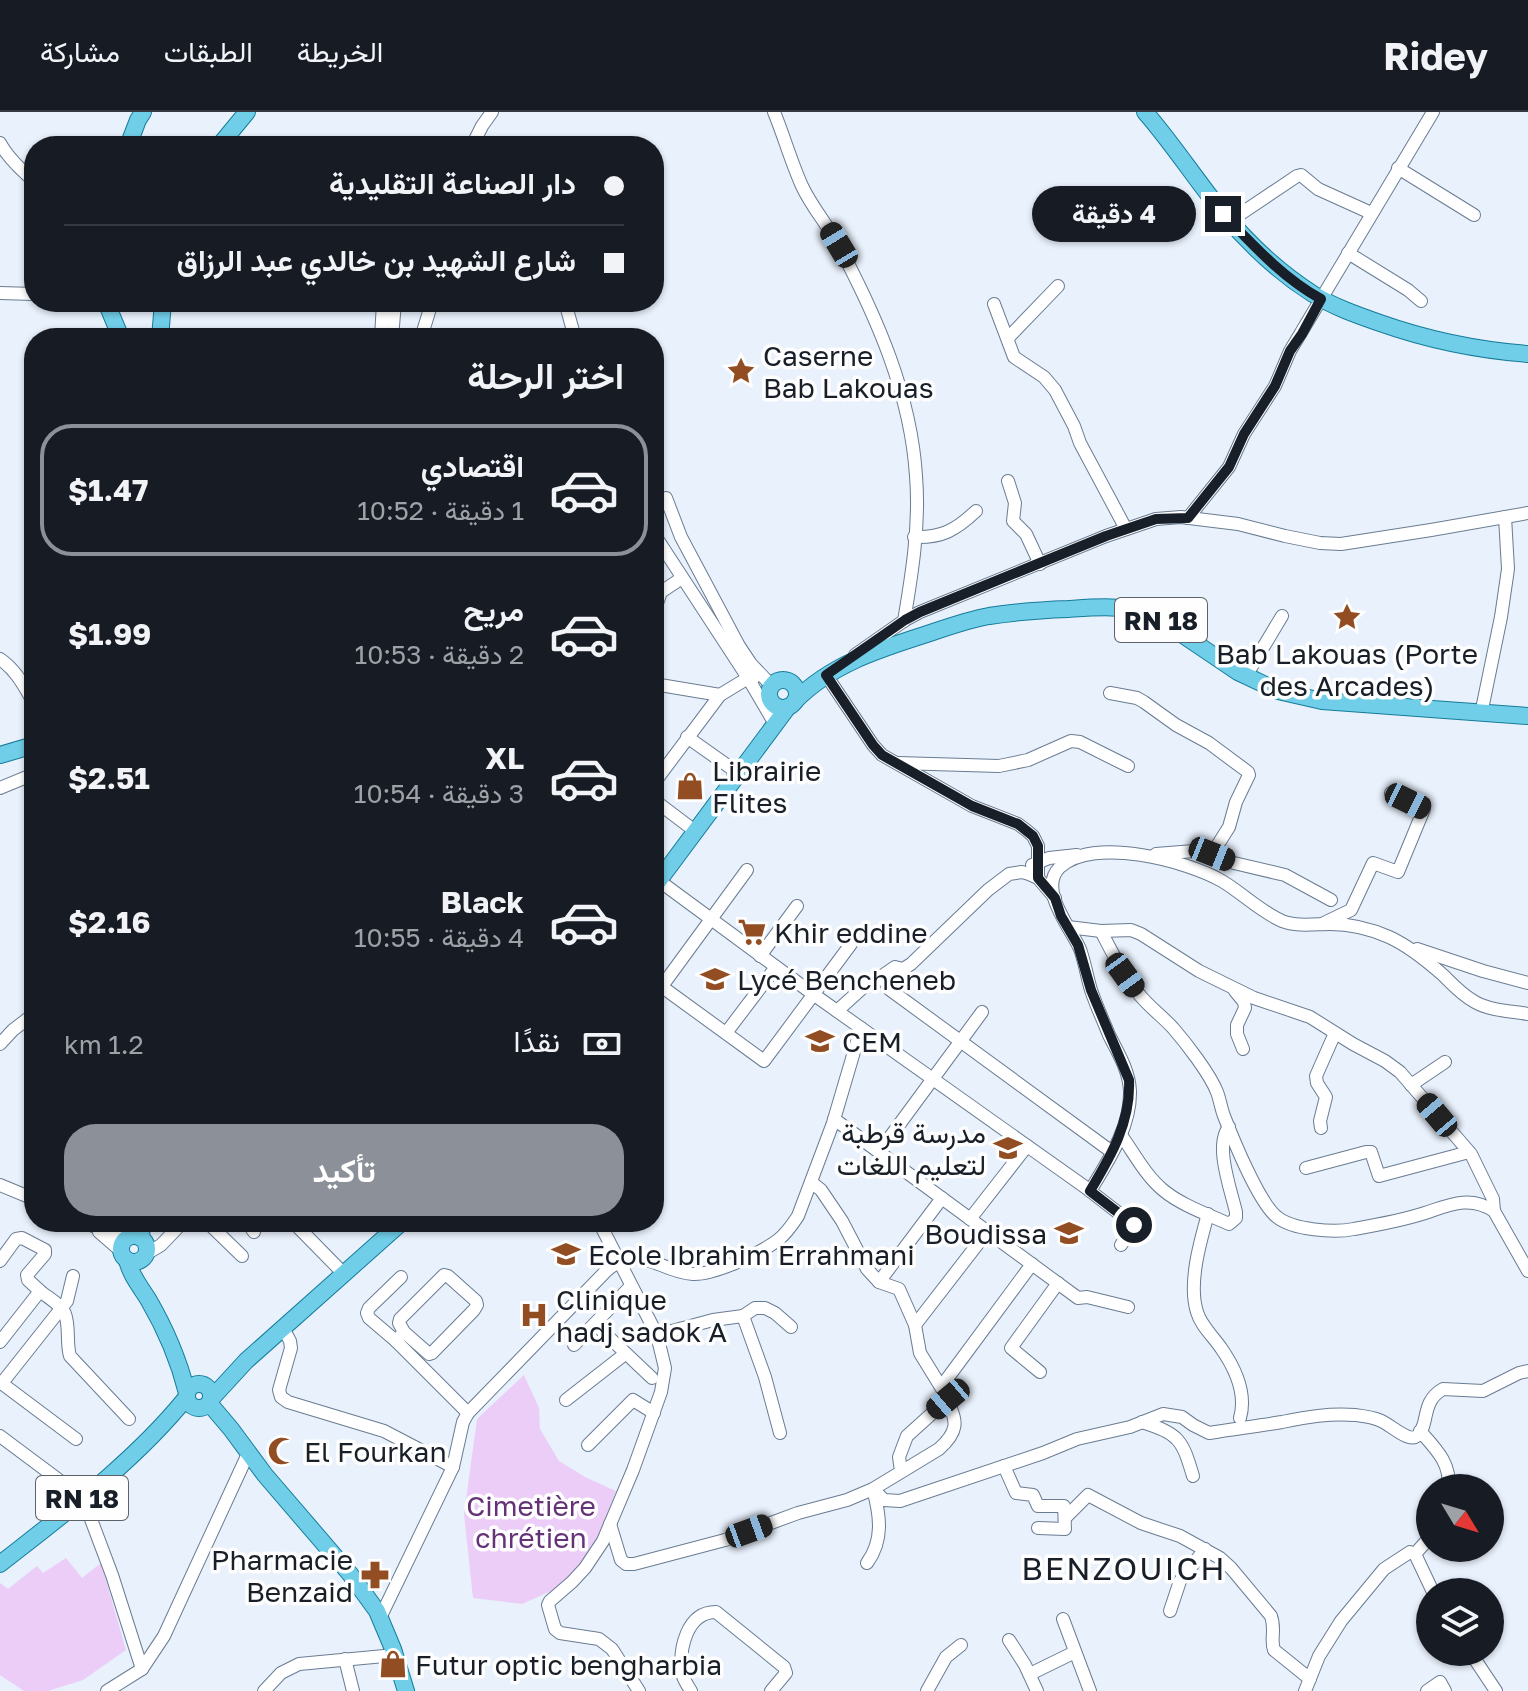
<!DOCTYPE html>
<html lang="ar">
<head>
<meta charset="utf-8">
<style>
	:root { --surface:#171b24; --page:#242831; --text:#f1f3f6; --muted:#9ea1a6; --line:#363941; --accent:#8c9099 }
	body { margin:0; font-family:"Golos Text",Vazirmatn,sans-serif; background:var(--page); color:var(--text); direction:rtl; height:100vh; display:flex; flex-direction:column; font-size:30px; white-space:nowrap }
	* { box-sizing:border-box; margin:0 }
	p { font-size:26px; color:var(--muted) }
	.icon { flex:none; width:44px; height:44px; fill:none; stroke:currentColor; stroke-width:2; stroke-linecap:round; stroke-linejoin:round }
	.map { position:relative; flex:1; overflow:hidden; direction:ltr }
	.side { position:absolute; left:24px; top:216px; width:640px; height:904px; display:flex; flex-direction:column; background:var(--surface); border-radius:32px; box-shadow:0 2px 6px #0004; direction:rtl }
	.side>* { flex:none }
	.top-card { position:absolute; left:24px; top:24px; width:640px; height:176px; border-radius:32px; box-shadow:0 2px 6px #0004; direction:rtl; display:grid; align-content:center; height:176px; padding:0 40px; background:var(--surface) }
	.needle { width:52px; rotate:128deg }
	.fabs { position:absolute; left:1416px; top:1362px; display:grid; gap:16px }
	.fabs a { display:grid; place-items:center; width:88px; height:88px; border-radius:50%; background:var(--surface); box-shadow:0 2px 6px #0004; font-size:40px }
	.end { position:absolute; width:36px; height:36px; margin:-18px; border:10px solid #181f28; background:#fff; box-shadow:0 0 0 4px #fff }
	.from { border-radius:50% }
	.bubble { position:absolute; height:56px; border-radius:28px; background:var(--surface); box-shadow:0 2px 6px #0004; font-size:26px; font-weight:700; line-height:56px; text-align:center; direction:rtl }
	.car { position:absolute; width:24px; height:48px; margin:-24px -12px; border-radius:10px; box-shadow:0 0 6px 2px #0007; background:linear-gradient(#222 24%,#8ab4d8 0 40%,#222 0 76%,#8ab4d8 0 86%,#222 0) }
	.top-card b { display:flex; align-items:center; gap:28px; height:76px; font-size:30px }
	.top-card b+b { border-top:2px solid var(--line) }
	.top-card i { width:20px; height:20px; background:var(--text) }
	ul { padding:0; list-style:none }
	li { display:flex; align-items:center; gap:24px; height:132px; margin:0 16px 12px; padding:0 24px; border:4px solid transparent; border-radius:32px }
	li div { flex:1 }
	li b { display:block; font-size:30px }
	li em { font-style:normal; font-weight:700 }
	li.active { border-color:var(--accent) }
	li>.icon { width:72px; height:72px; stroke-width:1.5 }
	h2 { padding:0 40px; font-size:36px; line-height:96px }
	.pay { display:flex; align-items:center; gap:20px; height:88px; padding:0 40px; font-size:30px }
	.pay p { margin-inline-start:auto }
	.action { display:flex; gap:16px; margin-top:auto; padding:16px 40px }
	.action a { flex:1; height:92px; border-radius:32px; background:var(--accent); color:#fff; font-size:32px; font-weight:700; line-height:92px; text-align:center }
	header { display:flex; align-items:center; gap:48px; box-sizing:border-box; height:112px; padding:0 40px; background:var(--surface); border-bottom:2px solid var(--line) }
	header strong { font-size:38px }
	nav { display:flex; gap:44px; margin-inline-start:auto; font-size:28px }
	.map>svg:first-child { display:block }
	.green { fill:#eccdf7 }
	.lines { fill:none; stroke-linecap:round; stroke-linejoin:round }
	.minor-casing { stroke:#697c93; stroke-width:14 }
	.major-casing { stroke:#147c9a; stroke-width:18 }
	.minor { stroke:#fff; stroke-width:12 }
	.major { stroke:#71cee8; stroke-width:16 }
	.route { stroke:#181f28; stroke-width:10 }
	.labels { text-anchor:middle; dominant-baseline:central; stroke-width:7; stroke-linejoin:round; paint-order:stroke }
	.shield { fill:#fefefe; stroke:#5d6268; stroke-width:2 }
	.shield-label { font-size:26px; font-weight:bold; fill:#181f28 }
	.poi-label { font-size:28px; fill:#181f28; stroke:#fefefe; text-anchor:start }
	.park-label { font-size:28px; fill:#653277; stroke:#fefefe }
	.quarter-label { font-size:32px; letter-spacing:2px; fill:#181f28; stroke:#fefefe }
</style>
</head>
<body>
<header>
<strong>Ridey</strong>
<nav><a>الخريطة</a><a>الطبقات</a><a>مشاركة</a></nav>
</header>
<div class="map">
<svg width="1528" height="1579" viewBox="0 0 1528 1579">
	<rect width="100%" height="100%" fill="#e9f1fc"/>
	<g class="green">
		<path d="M524,1263L539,1296L540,1317L559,1349L585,1365L616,1379L594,1436L560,1475L522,1492L473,1486L464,1402L477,1307Z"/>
		<path d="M66,1446L82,1466L101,1451L126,1538L83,1568L48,1579H24L0,1563V1471L8,1477L37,1454L43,1461Z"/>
	</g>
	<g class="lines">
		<defs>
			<g id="minor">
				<path d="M774,0C784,24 791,50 802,74C812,96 829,114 840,136C877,206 911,283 916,364C920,412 912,462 904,509"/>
				<path d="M0,31C8,46 21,58 34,69"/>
				<path d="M472,34L482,14L492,0"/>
				<path d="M1398,56L1474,103"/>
				<path d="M1230,109L1297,64L1301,63L1318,77L1371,101"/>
				<path d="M1348,141L1408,178L1421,189"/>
				<path d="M0,181L34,182"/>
				<path d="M565,190L575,226"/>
				<path d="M994,192L1014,245L1044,265L1055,278L1074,314L1080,331L1126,417"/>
				<path d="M381,226L383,190"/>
				<path d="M392,226L395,190"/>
				<path d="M421,226L432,190"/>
				<path d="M1008,226L1058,174"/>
				<path d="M1008,369L1015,391L1013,409L1026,422L1040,452"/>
				<path d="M666,386L681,425L739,534L751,552L771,573"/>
				<path d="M1188,406L1229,355L1244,322L1275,274L1290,239L1433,0"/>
				<path d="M654,422L748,566L753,567"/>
				<path d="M914,425C942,426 956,418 976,399"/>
				<path d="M654,500L661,480L682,466"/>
				<path d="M855,543L905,508L920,500L1106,424L1156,407L1181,405L1238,412L1285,424L1320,431L1341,432L1431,418L1528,401"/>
				<path d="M0,547C16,558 24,574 34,591"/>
				<path d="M830,560L826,563L873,633L882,643L972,694L1018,712L1026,718L1033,724L1038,734V766"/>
				<path d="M1246,564L1282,504"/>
				<path d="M654,572L720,583"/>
				<path d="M1110,581L1137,586L1144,590L1176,613L1209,631L1248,660L1249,663L1236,690L1229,715L1212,742"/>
				<path d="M1481,602L1501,505L1508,457L1505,405"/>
				<path d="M687,625L738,661"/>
				<path d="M898,651L999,654L1028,648L1071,629L1080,630L1128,654"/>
				<path d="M654,671L720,583L748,566L775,612"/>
				<path d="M0,676L34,662"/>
				<path d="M654,688L695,719"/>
				<path d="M1156,742L1194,739L1212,742L1234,751L1285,763L1331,788"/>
				<path d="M1032,753L1049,746L1077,743"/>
				<path d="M654,765L813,882L1085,1075L1134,1113L1121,1133"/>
				<path d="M1324,811L1351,798L1373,751L1398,760L1424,697L1391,681"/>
				<path d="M1068,815L1101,819L1131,818L1141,822L1199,859L1254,886L1310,905L1353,932L1385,949L1400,960L1471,1042L1493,1087L1494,1099"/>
				<path d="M1101,819C1112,840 1123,863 1138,881C1148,894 1162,904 1173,916C1186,931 1210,962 1217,980C1220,988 1221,996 1224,1004C1233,1027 1259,1091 1277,1105C1293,1118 1334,1121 1354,1117C1377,1113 1403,1108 1425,1101C1449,1093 1470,1083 1494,1099L1528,1159"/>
				<path d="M1417,837L1483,859L1528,871"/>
				<path d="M760,844L797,794"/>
				<path d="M882,864L889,877L1112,1040"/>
				<path d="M654,869L764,949L851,832"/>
				<path d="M1235,879L1244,890L1245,896L1237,913V922L1243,937"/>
				<path d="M654,885L747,758"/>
				<path d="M837,899L869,870L882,864L895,855L903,857L911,852L988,778L1009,762L1022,760L1029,762L1038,766L1055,786"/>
				<path d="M726,921L776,855"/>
				<path d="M0,932L13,918L34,902"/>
				<path d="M1411,973L1445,950"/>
				<path d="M834,1007L1078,1186L1087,1185L1128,1195"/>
				<path d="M1321,1016L1320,1009L1326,985L1317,971L1316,964L1335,921"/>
				<path d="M1121,1023C1134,1041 1145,1063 1163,1078C1181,1093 1207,1102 1229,1112L1236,1106V1100C1231,1078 1214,1033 1229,1015"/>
				<path d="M879,1040L982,900"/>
				<path d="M1306,1056L1366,1040H1371L1379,1064L1469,1040"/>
				<path d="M811,1070L821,1078L842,1109L867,1157L879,1170L899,1177L915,1213L920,1241L944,1280"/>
				<path d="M0,1073L34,1087"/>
				<path d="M1090,1079C1108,1049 1131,1015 1130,979C1129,958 1118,941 1109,923C1103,908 1096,893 1091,878C1087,865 1085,851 1080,837C1071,816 1037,777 1060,755C1094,724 1187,749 1222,769C1242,781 1261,800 1282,809C1297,815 1315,812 1330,812C1350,812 1371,817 1389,825C1409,834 1426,848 1443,863C1453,873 1462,883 1475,890C1491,899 1511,899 1528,902"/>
				<path d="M1208,1102C1200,1130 1188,1172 1197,1200C1201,1214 1213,1224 1221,1236C1235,1256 1247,1281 1240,1306"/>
				<path d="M970,1107L1027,1034"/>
				<path d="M83,1110L126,1127"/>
				<path d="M207,1110L242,1144"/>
				<path d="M247,1110L254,1120"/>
				<path d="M293,1110L344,1162"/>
				<path d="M599,1110L657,1223L665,1256L661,1280L633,1358L603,1429L585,1456L572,1470L550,1489L548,1493L555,1517L560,1521L599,1527L612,1537L639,1579"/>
				<path d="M99,1120L121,1139"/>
				<path d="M146,1142L161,1133L183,1110"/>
				<path d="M0,1149L16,1127L22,1126L45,1138V1142L27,1163L28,1168L40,1179L0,1230"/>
				<path d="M401,1165L369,1196L367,1201L369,1206L396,1229L468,1301"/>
				<path d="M879,1170L942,1086"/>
				<path d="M40,1179C47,1185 62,1193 65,1202C70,1215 66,1231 70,1244L129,1307"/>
				<path d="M743,1204L765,1265L780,1321"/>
				<path d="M595,1212L652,1266"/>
				<path d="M915,1213L987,1120"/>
				<path d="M283,1216L290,1229L291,1236L279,1278L281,1285L288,1290L384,1319L453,1355"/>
				<path d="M657,1223L713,1208L743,1204L755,1196H765L775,1201L791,1215"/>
				<path d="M396,1229L404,1220L399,1211L400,1207L444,1163L448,1164L476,1189L477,1193L474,1198L432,1241L429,1242L404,1220"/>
				<path d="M574,1233L631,1174"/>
				<path d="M1040,1260L1011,1236L1058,1171"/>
				<path d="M0,1270L76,1327"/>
				<path d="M2,1271L67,1189L73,1164"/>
				<path d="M566,1288L625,1242"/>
				<path d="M1142,1310C1179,1322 1182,1327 1193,1364"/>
				<path d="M1420,1319C1435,1336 1452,1352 1448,1376"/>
				<path d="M0,1324L83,1386L112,1463L142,1557"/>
				<path d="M588,1333L633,1288L654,1301"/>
				<path d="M1004,1354L1016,1381L1033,1383L1038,1394H1064L1065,1417L1038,1416"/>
				<path d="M901,1359L899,1345L907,1324L948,1287"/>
				<path d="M1065,1406L1088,1383L1141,1411L1180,1424L1220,1446L1231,1456L1271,1504C1276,1518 1270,1527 1274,1538L1310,1567"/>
				<path d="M610,1412L621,1448L626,1452H634L725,1428L798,1401L847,1388L873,1377L939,1337C969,1310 947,1302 944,1271L1032,1152"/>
				<path d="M1415,1442L1430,1425"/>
				<path d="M867,1451C884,1428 880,1403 873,1377L884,1388L900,1389L1043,1341L1077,1327L1130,1315L1163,1302L1182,1305L1193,1313L1209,1321C1233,1317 1258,1314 1282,1310C1307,1305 1329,1301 1355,1303C1363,1304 1372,1305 1379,1308C1389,1311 1408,1331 1417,1324C1430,1313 1420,1290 1443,1277L1483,1279L1519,1261L1528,1259"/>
				<path d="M1170,1499L1180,1469L1205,1437"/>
				<path d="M380,1506L453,1355L463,1310L468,1301L607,1158C641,1130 659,1160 693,1162C714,1163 761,1141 778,1128C787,1121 792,1113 798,1104L833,1011L861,916"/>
				<path d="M1063,1507L1090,1579"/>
				<path d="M1009,1528L1025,1553L1037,1579"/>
				<path d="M1470,1540L1496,1579"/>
				<path d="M345,1547L353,1579"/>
				<path d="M1030,1562L1075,1540"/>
				<path d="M107,1579L142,1557L164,1524L247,1344"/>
				<path d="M264,1579L281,1561L299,1552L395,1543"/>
				<path d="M691,1579C688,1574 683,1567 682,1561C679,1538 686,1500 716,1500L784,1555L786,1561L771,1579"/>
				<path d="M927,1579L946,1545L961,1533"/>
				<path d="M1305,1579L1319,1544L1341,1509L1384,1457L1410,1440L1415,1442L1433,1480"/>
				<path d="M1427,1579L1440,1570L1445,1579"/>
			</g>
			<g id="major">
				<path d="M1145,0C1173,32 1196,68 1223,101C1248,131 1280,161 1313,182C1334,195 1357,203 1380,211C1428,228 1477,238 1528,242"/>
				<path d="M128,34L138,8L143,0"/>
				<path d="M219,34L247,0"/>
				<path d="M106,190L121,226"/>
				<path d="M160,226L163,190"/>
				<circle cx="783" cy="582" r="14"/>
				<path d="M795,589C830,553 877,538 924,523C945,516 967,508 989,504C1015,500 1041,498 1068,497C1099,495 1129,492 1158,506L1238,560L1278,579L1322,589L1528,604"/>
				<path d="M0,643L34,633"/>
				<path d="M654,775L788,595"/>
				<circle cx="134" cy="1137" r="13"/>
				<path d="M141,1126L142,1110"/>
				<path d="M127,1148C131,1164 140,1174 148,1187C165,1216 179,1249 187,1281"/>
				<circle cx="199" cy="1284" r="12"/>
				<path d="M211,1287L246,1249L402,1110"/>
				<path d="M209,1291L231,1317L265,1363L350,1462L377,1499L393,1537L406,1579"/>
				<path d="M0,1452C65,1401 134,1350 186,1286"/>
			</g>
		</defs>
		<use href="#minor" class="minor-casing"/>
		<use href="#major" class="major-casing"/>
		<use href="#minor" class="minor"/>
		<use href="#major" class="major"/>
	</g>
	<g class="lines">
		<path class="route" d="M1134,1113L1090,1079C1111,1044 1131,1010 1129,968L1091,878L1078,833L1061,804L1055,786L1038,766V734L1033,724L1018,712L972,694L882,643L873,633L826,563L905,508L920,500L1106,424L1156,407L1188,406L1229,355L1244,322L1275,274L1290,239L1302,222L1321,187C1283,166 1253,133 1223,102"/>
	</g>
	<defs>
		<symbol id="sight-bare" viewBox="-9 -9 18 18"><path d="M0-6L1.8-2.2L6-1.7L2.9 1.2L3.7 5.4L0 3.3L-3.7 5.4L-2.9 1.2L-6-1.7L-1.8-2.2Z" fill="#924d22" stroke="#fefefe" stroke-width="2.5" paint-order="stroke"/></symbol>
		<symbol id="shop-bare" viewBox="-9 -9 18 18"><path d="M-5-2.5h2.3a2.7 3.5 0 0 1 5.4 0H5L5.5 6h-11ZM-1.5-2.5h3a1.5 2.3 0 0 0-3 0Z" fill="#924d22" stroke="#fefefe" stroke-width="2.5" paint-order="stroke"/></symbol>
		<symbol id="supermarket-bare" viewBox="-9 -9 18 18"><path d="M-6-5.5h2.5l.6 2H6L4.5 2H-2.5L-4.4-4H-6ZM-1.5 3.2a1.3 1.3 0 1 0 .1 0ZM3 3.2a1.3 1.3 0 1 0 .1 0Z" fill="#924d22" stroke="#fefefe" stroke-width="2.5" paint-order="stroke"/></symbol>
		<symbol id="school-bare" viewBox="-9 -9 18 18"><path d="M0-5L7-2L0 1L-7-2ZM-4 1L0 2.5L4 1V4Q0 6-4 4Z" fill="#924d22" stroke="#fefefe" stroke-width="2.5" paint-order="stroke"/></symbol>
		<symbol id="university-bare" viewBox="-9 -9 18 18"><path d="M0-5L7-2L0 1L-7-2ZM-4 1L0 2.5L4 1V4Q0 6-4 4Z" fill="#924d22" stroke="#fefefe" stroke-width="2.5" paint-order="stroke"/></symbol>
		<symbol id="hospital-bare" viewBox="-9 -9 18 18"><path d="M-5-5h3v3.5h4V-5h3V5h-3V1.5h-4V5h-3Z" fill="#924d22" stroke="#fefefe" stroke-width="2.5" paint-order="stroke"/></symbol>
		<symbol id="mosque-bare" viewBox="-9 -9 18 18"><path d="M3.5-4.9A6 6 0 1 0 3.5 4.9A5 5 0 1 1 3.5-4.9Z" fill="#924d22" stroke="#fefefe" stroke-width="2.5" paint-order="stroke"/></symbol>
		<symbol id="pharmacy-bare" viewBox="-9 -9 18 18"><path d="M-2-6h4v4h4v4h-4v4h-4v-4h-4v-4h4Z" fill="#924d22" stroke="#fefefe" stroke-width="2.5" paint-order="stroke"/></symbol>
	</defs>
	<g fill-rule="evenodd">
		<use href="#sight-bare" x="721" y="239" width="40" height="40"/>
		<use href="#sight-bare" x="1327" y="485" width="40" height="40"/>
		<use href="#shop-bare" x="670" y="654" width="40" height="40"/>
		<use href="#supermarket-bare" x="732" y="800" width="40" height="40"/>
		<use href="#school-bare" x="695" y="847" width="40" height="40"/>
		<use href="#school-bare" x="800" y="909" width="40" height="40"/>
		<use href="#university-bare" x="988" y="1016" width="40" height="40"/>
		<use href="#school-bare" x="1049" y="1101" width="40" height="40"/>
		<use href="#school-bare" x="546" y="1122" width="40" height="40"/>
		<use href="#hospital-bare" x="514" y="1183" width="40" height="40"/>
		<use href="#mosque-bare" x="262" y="1319" width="40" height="40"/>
		<use href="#pharmacy-bare" x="355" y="1443" width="40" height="40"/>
		<use href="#shop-bare" x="373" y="1532" width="40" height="40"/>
	</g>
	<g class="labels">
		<g class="shield">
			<rect x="1115" y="486" width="92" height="44" rx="6"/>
			<rect x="36" y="1364" width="92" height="44" rx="6"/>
		</g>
		<g class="shield-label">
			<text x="1161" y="508">RN 18</text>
			<text x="82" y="1386">RN 18</text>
		</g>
		<g class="poi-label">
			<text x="763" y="243">Caserne<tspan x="763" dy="32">Bab Lakouas</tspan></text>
			<text x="1347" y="541" text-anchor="middle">Bab Lakouas (Porte<tspan x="1347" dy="32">des Arcades)</tspan></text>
			<text x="712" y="658">Librairie<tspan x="712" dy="32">Flites</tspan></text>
			<text x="774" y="820">Khir eddine</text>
			<text x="737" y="867">Lycé Bencheneb</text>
			<text x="842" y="929">CEM</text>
			<text x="986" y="1020" text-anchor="end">مدرسة قرطبة<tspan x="986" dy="32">لتعليم اللغات</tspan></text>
			<text x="1047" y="1121" text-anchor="end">Boudissa</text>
			<text x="588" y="1142">Ecole Ibrahim Errahmani</text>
			<text x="556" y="1187">Clinique<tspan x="556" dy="32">hadj sadok A</tspan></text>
			<text x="304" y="1339">El Fourkan</text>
			<text x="353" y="1447" text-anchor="end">Pharmacie<tspan x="353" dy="32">Benzaid</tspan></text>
			<text x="415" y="1552">Futur optic bengharbia</text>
		</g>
		<g class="park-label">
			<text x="531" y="1393">Cimetière<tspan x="531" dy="32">chrétien</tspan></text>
		</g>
		<g class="quarter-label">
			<text x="1124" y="1456">BENZOUICH</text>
		</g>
	</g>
</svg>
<div class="fabs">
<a><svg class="needle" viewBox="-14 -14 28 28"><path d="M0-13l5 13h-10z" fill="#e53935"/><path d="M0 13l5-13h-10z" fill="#9ea1a6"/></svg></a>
<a><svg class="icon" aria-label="layers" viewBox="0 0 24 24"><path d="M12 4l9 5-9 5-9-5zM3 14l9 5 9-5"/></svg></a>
</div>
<i class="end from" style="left:1134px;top:1113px"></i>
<i class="end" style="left:1223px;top:102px"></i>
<div class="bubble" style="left:1032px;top:74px;width:164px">4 دقيقة</div>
<i class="car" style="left:839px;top:133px;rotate:329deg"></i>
<i class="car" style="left:1408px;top:689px;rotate:116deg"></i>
<i class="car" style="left:1212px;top:742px;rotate:112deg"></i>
<i class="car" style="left:1125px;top:863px;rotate:144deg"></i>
<i class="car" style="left:1437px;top:1003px;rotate:320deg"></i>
<i class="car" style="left:948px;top:1287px;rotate:230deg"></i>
<i class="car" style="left:749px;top:1419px;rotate:70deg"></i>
<div class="top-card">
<b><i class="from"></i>دار الصناعة التقليدية</b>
<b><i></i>شارع الشهيد بن خالدي عبد الرزاق</b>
</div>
<section class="side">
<h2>اختر الرحلة</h2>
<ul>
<li class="active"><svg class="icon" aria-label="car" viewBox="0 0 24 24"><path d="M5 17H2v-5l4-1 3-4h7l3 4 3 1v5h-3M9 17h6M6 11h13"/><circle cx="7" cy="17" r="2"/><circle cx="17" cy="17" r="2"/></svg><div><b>اقتصادي</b><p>1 دقيقة · 10:52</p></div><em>$1.47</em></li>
<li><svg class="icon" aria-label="car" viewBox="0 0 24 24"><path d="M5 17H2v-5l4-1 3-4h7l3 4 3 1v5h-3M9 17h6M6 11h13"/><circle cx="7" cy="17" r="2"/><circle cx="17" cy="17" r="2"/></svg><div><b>مريح</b><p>2 دقيقة · 10:53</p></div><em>$1.99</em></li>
<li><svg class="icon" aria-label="car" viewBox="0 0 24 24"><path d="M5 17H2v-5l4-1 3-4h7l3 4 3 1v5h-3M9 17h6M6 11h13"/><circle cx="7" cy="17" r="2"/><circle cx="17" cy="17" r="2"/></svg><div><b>XL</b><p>3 دقيقة · 10:54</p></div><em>$2.51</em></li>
<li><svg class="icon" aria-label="car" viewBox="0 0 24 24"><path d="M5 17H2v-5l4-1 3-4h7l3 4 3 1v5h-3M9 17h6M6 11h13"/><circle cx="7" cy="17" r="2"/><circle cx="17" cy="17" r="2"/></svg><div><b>Black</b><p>4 دقيقة · 10:55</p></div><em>$2.16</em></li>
</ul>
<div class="pay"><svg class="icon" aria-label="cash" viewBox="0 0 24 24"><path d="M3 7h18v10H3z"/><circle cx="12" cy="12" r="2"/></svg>نقدًا<p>1.2 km</p></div>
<div class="action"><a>تأكيد</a></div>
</section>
</div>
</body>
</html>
